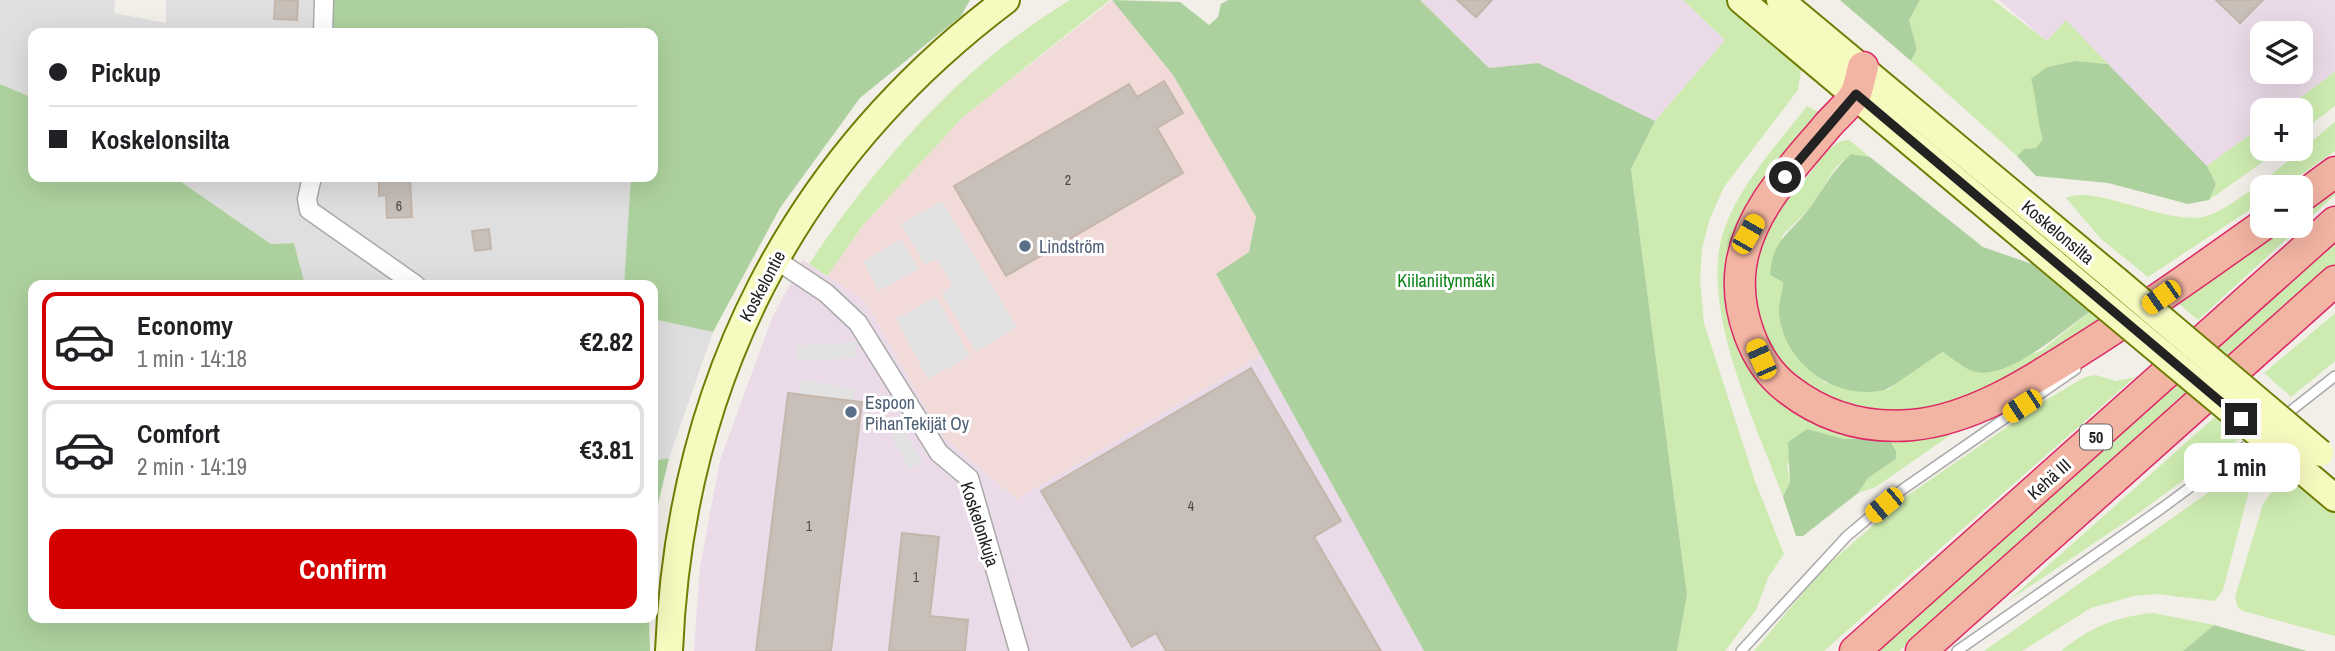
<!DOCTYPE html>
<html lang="en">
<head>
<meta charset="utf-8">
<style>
	:root { --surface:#fff; --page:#f6f6f6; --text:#202124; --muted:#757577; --line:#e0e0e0; --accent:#d40000 }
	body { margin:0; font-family:"Archivo Narrow",sans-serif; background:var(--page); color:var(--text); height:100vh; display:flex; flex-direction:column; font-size:26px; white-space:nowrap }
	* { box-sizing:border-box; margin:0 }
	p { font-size:23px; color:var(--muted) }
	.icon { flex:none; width:38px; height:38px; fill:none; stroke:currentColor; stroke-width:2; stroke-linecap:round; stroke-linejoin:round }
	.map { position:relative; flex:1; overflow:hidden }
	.details { position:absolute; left:28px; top:280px; width:630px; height:343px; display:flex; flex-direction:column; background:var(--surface); border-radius:14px; box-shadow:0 7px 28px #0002 }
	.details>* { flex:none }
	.guide { position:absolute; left:28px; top:28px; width:630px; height:154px; border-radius:14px; box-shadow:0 7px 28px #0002; display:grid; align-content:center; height:154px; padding:0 21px; background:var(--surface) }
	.fabs { position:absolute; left:2250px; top:21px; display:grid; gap:14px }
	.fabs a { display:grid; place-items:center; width:63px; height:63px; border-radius:14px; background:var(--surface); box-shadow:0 7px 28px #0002; font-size:35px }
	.end { position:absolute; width:32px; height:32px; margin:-16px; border:9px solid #222; background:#fff; box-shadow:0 0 0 4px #fff }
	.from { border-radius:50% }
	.bubble { position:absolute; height:49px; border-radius:14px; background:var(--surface); box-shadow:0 7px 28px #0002; font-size:23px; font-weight:700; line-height:49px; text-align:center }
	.car { position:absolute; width:21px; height:42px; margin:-21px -10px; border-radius:9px; box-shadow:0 0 5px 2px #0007; background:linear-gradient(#f5c518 24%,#345 0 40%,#f5c518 0 76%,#345 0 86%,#f5c518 0) }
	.guide b { display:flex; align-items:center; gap:24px; height:66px; font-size:26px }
	.guide b+b { border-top:2px solid var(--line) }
	.guide i { width:18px; height:18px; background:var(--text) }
	ul { padding:12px 0 0; list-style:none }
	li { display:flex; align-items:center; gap:21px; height:98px; margin:0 14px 10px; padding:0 7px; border:4px solid var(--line); border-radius:14px }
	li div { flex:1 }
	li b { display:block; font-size:26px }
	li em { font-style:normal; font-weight:700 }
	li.active { border-color:var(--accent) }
	li>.icon { width:63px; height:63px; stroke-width:1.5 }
	.button { display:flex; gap:14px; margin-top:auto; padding:14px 21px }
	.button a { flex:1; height:80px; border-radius:14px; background:var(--accent); color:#fff; font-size:28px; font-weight:700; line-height:80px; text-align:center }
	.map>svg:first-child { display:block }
	.residential { fill:#e0dfdf }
	.commercial { fill:#f2dad9 }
	.industrial { fill:#ebdbe8; fill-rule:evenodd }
	.grass { fill:#cdebb0 }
	.forest { fill:#add19e }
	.parking { fill:#e2e2e2 }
	.building { fill:#c7bfb8; stroke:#c4b6ab; stroke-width:2 }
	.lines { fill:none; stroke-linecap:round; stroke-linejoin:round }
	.service-casing { stroke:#a9a9a9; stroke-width:12 }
	.minor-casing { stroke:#a9a9a9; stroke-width:21 }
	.secondary-casing { stroke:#707d05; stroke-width:30 }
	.trunk-casing { stroke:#dc2a67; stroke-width:33 }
	.service { stroke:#fff; stroke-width:9 }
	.minor { stroke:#fff; stroke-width:18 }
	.secondary { stroke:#f7fabf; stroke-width:26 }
	.trunk { stroke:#f2b4a3; stroke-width:30 }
	.secondary-bridge-casing { stroke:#707d05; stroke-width:30; stroke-linecap:butt }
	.secondary-bridge { stroke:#f7fabf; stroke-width:26 }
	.route { stroke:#222; stroke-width:9 }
	.service-dot { fill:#5c6f8a; stroke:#fff; stroke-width:2.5 }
	.labels { text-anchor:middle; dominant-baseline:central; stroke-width:6; stroke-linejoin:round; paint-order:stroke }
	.number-label { font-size:14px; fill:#4b4948 }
	.shield { fill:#fff; stroke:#646464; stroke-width:2 }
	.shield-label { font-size:16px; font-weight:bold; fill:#222 }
	.street-label { font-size:18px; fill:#222; stroke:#fff }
	.service-label { font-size:18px; fill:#4e5e75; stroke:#fff; text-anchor:start }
	.park-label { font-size:18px; fill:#0c8416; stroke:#fff }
</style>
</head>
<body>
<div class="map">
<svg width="2335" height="651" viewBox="0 0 2335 651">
	<rect width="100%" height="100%" fill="#f2efe9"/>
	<g class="residential">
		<path d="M0,0H115L114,13L166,23V0H324L323,33H33V98L0,84Z"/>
		<path d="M174,177H631L624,285H305L294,243L271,244Z"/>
		<path d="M653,319L713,332L669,458L653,461Z"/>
	</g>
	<path class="commercial" d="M1112,0L1173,75L1256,217L1250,252L1216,275L1261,355L1017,499L942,436L865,301L827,276L864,224L963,117Z"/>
	<g class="industrial">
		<path d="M1420,0H1683L1725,40L1655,121L1538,63L1489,68Z"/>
		<path d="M1999,0H2335V72L2283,110H2263V125L2207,166L2066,21L2047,41ZM2263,33H2301V72H2263Z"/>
		<path d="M803,260L865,301L942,436L1017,499L1261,355L1424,651H694L700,567L720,460L772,318Z"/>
	</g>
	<g class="grass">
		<path d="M1070,0H1110L963,117L864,224L827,276L809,264C879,160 961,66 1070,0Z"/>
		<path d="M1683,0H1727L1802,63L1798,90L1724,187L1709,221L1702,249L1700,281L1704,323L1755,481L1784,554L1769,576L1756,610L1725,651H1677L1687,595L1631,169L1655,121L1725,40Z"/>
		<path d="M1920,0H1993L2047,41L2066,20L2108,64L2075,61L2047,67C2039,94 2033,113 2044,139L2036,149H2024L2017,156L1911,61L1917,49L1909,20Z"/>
		<path d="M2335,72V106L2301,132V110H2283Z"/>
		<path d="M1807,106L1818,112L1760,187L1737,231L1778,397L1962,427L1876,487L1858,493L1868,478L1896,459L1888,438L1844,439L1806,429L1787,466L1790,482L1783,497C1756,424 1698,306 1724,230C1740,184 1777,145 1807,106Z"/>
		<path d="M2335,122V151L2283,187H2263V201L2148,277L2101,239L2066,198C2094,184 2163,224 2203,217C2233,211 2308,144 2335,122Z"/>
		<path d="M2263,125V149H2281L2209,200L2216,184L2207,166Z"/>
		<path d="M1849,140L1870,157L1851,154L1836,167L1809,209L1782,236L1783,294L1779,311L1782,331L1794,352L1825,383L1888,390L1917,367L1943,352L1976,372L2041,351L2091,311L2102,320C2049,356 1987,398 1922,408C1865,417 1802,400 1769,349C1763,341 1762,328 1759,319C1753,298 1749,277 1755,256C1764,225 1787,201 1807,177C1818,164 1830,140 1849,140Z"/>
		<path d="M2335,184V195L2198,320L2179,304L2278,226H2301V209Z"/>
		<path d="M2335,243V264L1899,651H1877Z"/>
		<path d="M2335,313V361L2291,397L2264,373Z"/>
		<path d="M2096,375L2116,381L2135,377L1824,651H1754L1824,568L1907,496L2043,402L2085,377Z"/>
		<path d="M2216,416L2242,437L2136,515L2008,601Z"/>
		<path d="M2260,456L2269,463L2252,480L2223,590L2215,601L2156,594L2134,596L2091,608L2022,651H1984Z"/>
		<path d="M2290,478L2335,513V636L2243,611L2238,608L2235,597L2263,504L2271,493Z"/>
		<path d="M2153,613L2214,625L2183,651H2061C2089,628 2117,616 2153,613Z"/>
	</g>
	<g class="forest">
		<path d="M333,0H970L961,16L860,98L780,208L713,332L653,319V285H624L631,177H653V33H331Z"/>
		<path d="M1112,0L1180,2L1209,25L1218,17L1221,4L1228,0H1420L1489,68L1538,63L1655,121L1631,169L1687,595L1677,651H1424L1216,274L1249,252L1256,217L1173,75Z"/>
		<path d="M1840,0H1920L1909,20L1917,49L1911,61Z"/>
		<path d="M2075,61L2108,64L2207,166L2216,184L2209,200L2188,204L2108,183L2036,176L2017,156L2024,149L2036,148L2043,139C2036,119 2037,99 2031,79L2047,67Z"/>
		<path d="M0,84L33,98V177H174L271,244L294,243L305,285H33V618H649L650,651H0Z"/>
		<path d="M1851,154L1870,157L1983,247L2043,268L2091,311C2064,329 2011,379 1976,372C1966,370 1952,358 1943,352C1931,358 1891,389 1884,390C1836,401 1784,364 1779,314C1778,304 1783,292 1783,282L1770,275C1772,238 1792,233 1811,206C1824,187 1834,169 1851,154Z"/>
		<path d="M1807,429L1844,439L1888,438L1896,451V459L1868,478L1858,493L1803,536H1796L1783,497L1790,482L1788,442Z"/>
		<path d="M669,458L653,525V461Z"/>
		<path d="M2214,625L2307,651H2183Z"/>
	</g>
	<g class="parking">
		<path d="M942,201L1017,327L976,352L942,294L952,285L937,259L925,265L901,224Z"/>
		<path d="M901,239L919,269L878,291L863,261Z"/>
		<path d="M936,297L970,356L928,379L896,319Z"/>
		<path d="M856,342L857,358L797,361L795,346Z"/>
		<path d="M800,380L855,388L853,401L799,394Z"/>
		<path d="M904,430L923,462L910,469L891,437Z"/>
	</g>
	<g class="building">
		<path d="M275,0L298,1L297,20L274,19Z"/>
		<path d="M1457,0H1492L1476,17Z"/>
		<path d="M2216,0H2263L2240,23Z"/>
		<path d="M1164,81L1183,113L1157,128L1183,173L1006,276L954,186L1129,84L1137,97Z"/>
		<path d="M379,177H410L412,217L387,218L386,195L379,196Z"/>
		<path d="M489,229L491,249L475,251L472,231Z"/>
		<path d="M1251,368L1341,521L1314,537L1381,651H1166L1156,633L1132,647L1041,491Z"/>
		<path d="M788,393L862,402L831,651H756Z"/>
		<path d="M902,533L939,537L930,616L968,620L965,651H889Z"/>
	</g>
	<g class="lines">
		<defs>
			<g id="service">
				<path d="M2283,417L2335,376"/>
				<path d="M1741,651L1847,536L1903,489L2076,369"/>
				<path d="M1957,651L2162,508L2258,437"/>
			</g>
			<g id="minor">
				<path d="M323,33L324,0"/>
				<path d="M312,177L307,199L309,210L416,285"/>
				<path d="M775,259L826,293L858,323L939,453L969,478L1019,651"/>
			</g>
			<g id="secondary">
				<path d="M1741,0L2097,299"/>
				<path d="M1780,0L2116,280"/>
				<path d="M2303,471L2335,498"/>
				<path d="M669,651C680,384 792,161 1006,0"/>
			</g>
			<g id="trunk">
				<path d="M1863,67C1861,75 1859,85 1856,93C1850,104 1837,115 1828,125C1793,167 1749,210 1741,266C1735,309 1753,363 1788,389C1824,417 1866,429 1912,425C1977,419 2039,376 2093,342C2151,305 2207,265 2263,225"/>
				<path d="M2301,197L2335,172"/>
				<path d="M1855,651L2335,222"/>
				<path d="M1921,651L2335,281"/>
			</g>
		</defs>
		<use href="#service" class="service-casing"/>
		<use href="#minor" class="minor-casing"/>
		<use href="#secondary" class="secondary-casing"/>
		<use href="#trunk" class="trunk-casing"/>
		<use href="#service" class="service"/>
		<use href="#minor" class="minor"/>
		<use href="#secondary" class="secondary"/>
		<use href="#trunk" class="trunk"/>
		<defs>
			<g id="secondary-bridge">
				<path d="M2116,280L2320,453"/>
				<path d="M2097,299L2303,471"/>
			</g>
		</defs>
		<use href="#secondary-bridge" class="secondary-bridge-casing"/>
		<use href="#secondary-bridge" class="secondary-bridge"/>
	</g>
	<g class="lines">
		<path class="route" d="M1785,177L1856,94L2241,419"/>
	</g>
	<g class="service-dot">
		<circle cx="1025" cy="246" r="7"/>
		<circle cx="851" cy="412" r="7"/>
	</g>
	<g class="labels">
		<g class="number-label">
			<text x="1068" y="180">2</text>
			<text x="399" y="206">6</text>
			<text x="1191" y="506">4</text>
			<text x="809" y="526">1</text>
			<text x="916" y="577">1</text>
		</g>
		<rect class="shield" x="2080" y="424.5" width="32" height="25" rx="5"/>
		<g class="shield-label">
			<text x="2096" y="437">50</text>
		</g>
		<g class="street-label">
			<text transform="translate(2058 232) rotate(40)">Koskelonsilta</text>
			<text transform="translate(762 286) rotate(-62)">Koskelontie</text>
			<text transform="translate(2049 479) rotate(-42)">Kehä III</text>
			<text transform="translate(980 524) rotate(72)">Koskelonkuja</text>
		</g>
		<g class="service-label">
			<text x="1039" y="246">Lindström</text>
			<text x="865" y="402">Espoon<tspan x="865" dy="21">PihanTekijät Oy</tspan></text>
		</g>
		<g class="park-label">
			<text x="1446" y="280">Kiilaniitynmäki</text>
		</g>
	</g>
</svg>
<div class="fabs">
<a><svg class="icon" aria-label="layers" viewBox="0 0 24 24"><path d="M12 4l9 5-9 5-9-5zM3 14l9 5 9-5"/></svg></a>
<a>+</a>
<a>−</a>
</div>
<i class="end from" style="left:1785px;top:177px"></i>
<i class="end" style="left:2241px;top:419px"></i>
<div class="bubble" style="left:2184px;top:443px;width:116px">1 min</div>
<i class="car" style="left:1748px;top:234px;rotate:30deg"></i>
<i class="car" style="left:2161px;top:297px;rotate:235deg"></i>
<i class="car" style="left:1761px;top:359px;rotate:336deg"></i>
<i class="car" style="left:2022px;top:406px;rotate:237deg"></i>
<i class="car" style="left:1884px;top:505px;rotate:230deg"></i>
<div class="guide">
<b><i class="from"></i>Pickup</b>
<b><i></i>Koskelonsilta</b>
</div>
<section class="details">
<ul>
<li class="active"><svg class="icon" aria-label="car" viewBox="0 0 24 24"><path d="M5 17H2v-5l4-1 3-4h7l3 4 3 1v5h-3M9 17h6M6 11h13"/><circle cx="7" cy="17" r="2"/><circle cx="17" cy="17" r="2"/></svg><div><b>Economy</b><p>1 min · 14:18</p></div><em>€2.82</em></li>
<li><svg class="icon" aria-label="car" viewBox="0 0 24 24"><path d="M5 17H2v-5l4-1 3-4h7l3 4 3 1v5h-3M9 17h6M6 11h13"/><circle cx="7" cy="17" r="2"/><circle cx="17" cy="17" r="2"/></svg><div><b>Comfort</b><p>2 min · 14:19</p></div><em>€3.81</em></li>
</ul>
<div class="button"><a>Confirm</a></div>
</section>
</div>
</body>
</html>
